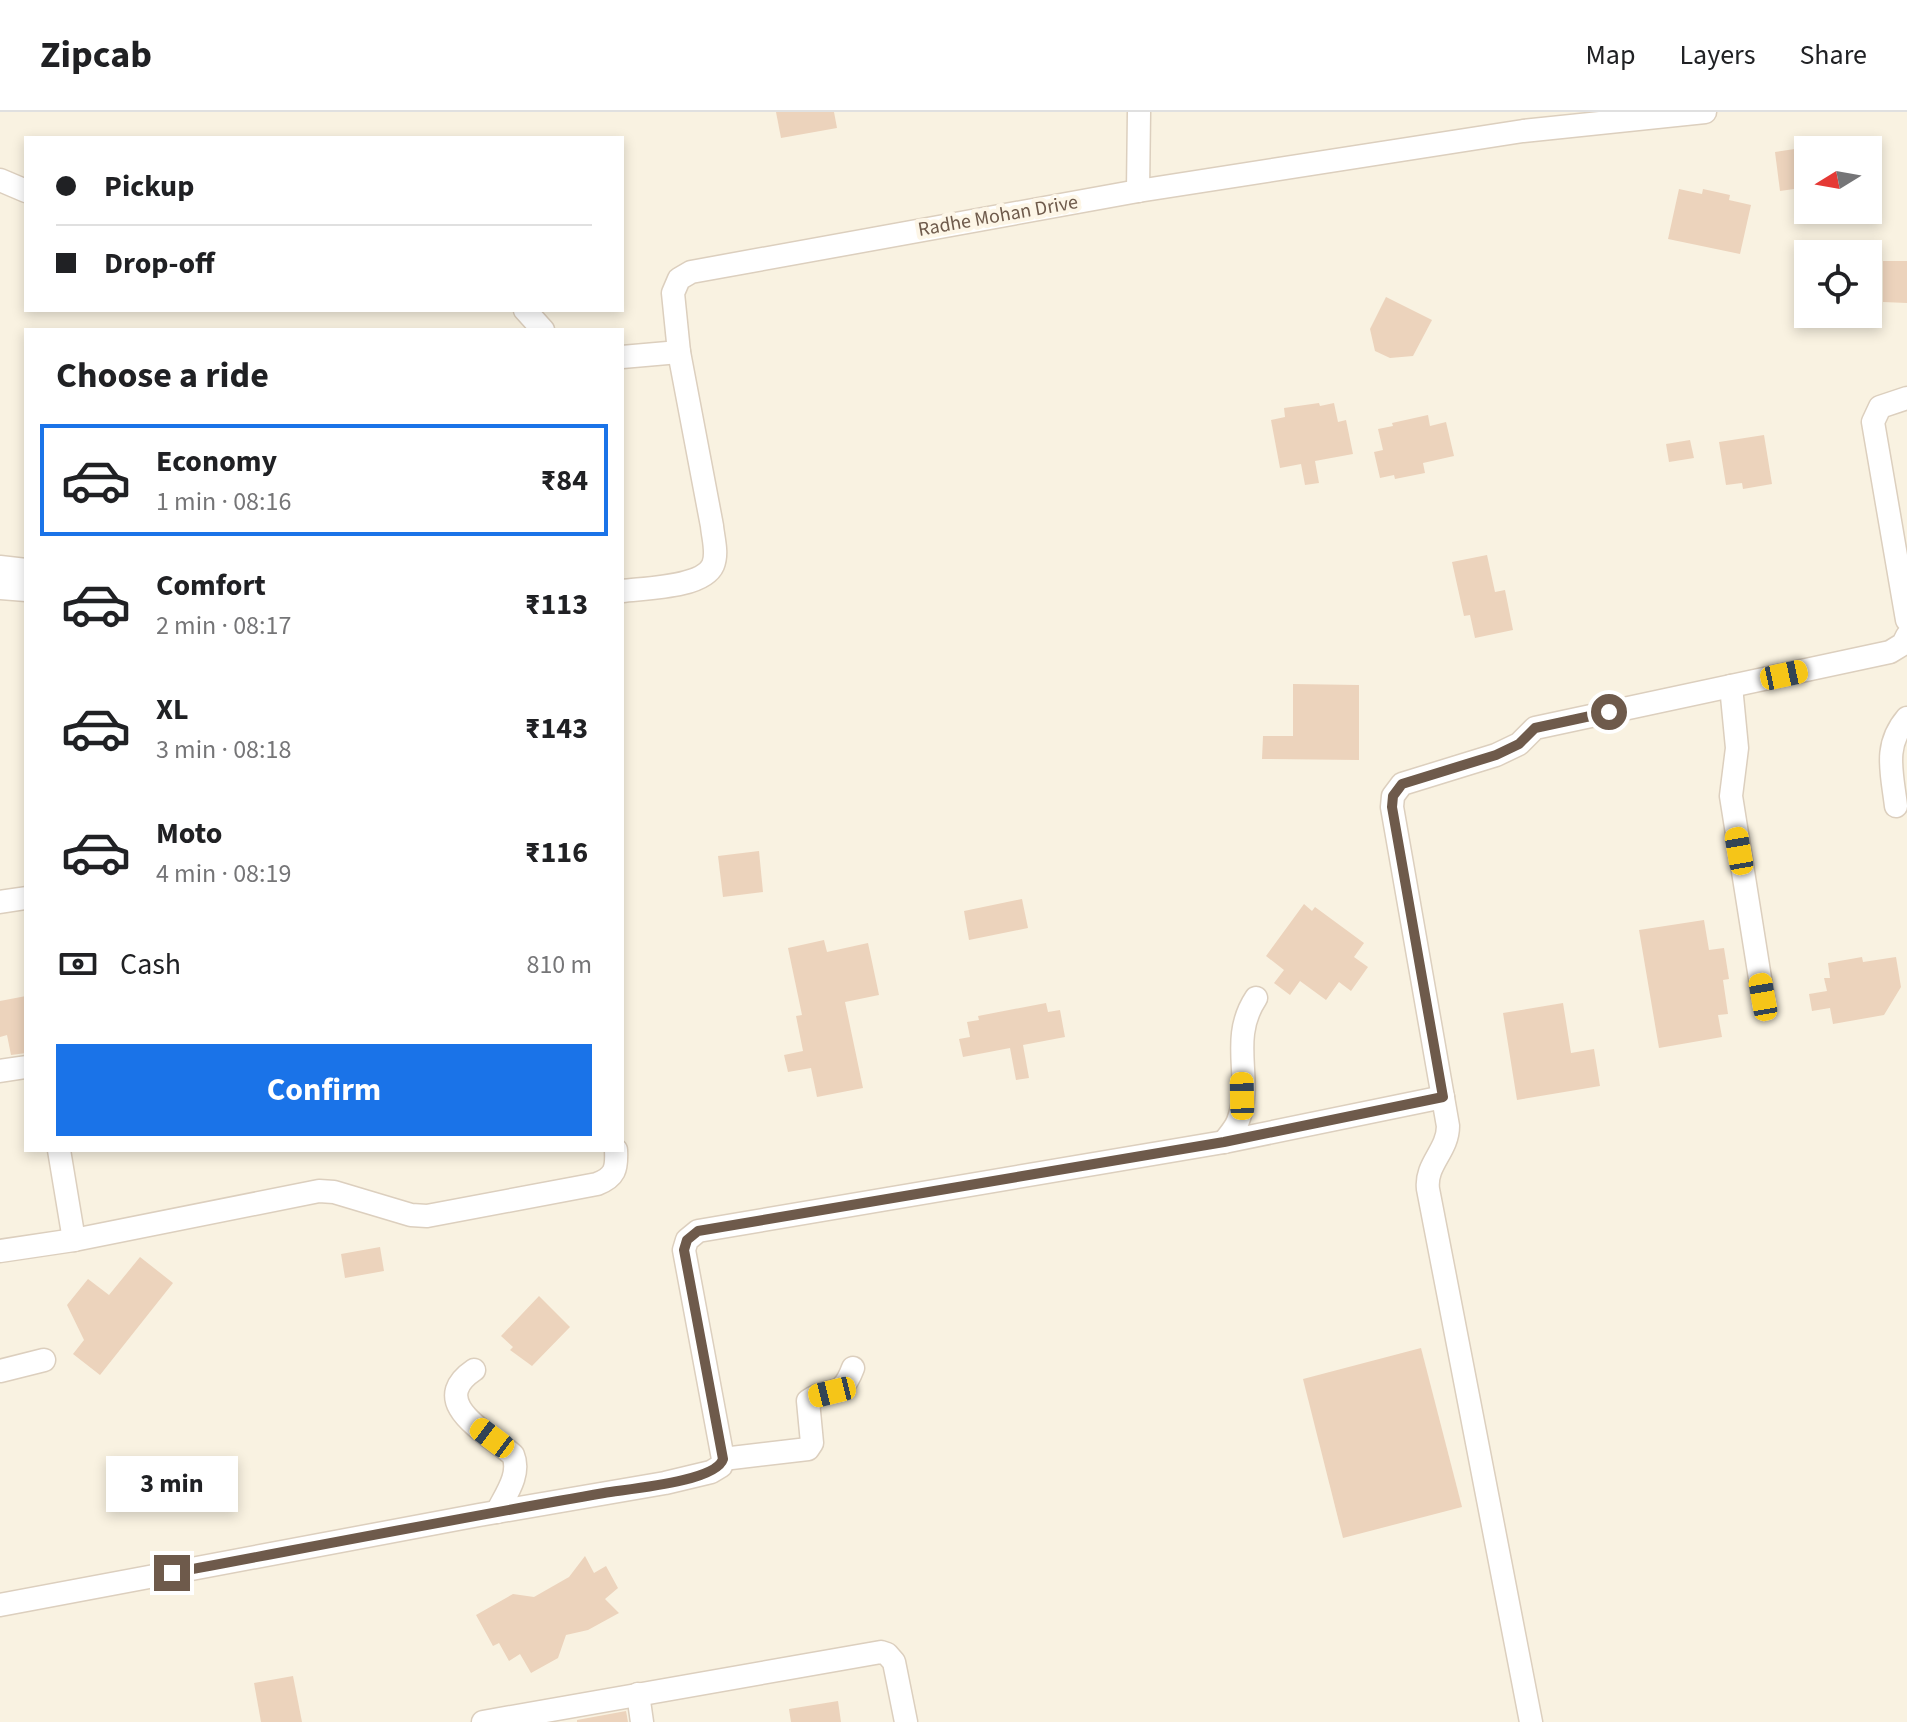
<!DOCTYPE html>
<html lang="en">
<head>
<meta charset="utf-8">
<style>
	:root { --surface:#fff; --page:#f6f6f6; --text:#202124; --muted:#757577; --line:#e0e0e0; --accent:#1a73e8 }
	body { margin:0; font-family:"Source Sans 3",sans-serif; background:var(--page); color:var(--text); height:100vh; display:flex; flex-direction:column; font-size:30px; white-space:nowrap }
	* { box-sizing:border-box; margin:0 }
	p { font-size:26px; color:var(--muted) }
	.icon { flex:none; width:44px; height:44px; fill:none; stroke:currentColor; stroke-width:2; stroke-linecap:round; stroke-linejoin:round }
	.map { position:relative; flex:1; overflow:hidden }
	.side { position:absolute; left:24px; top:216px; width:600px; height:824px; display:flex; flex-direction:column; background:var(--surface); border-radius:0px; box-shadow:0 4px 12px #0003 }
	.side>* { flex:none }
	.hud { position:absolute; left:24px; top:24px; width:600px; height:176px; border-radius:0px; box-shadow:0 4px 12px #0003; display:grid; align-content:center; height:176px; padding:0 32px; background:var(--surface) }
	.needle { width:52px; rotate:259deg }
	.tools { position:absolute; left:1794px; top:24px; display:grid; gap:16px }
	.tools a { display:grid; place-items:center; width:88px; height:88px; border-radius:0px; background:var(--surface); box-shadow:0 4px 12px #0003; font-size:40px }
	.end { position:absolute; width:36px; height:36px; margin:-18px; border:10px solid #6e5a4b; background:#fff; box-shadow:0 0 0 4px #fff }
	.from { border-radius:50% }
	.bubble { position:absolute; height:56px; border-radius:0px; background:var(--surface); box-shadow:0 4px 12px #0003; font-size:26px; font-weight:700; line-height:56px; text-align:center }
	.car { position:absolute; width:24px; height:48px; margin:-24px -12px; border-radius:10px; box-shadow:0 0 6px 2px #0007; background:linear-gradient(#f5c518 24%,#345 0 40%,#f5c518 0 76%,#345 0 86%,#f5c518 0) }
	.hud b { display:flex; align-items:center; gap:28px; height:76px; font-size:30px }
	.hud b+b { border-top:2px solid var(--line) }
	.hud i { width:20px; height:20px; background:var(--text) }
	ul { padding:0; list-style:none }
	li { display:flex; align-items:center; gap:24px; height:112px; margin:0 16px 12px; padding:0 16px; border:4px solid transparent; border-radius:0px }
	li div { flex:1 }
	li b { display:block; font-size:30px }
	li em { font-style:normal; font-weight:700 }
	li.current { border-color:var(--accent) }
	li>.icon { width:72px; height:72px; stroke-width:1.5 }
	h2 { padding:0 32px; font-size:36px; line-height:96px }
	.pay { display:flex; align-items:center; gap:20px; height:88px; padding:0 32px; font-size:30px }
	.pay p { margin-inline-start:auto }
	.button { display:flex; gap:16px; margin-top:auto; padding:16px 32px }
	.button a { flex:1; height:92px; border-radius:0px; background:var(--accent); color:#fff; font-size:32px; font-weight:700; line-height:92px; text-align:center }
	header { display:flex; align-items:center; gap:48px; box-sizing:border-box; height:112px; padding:0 40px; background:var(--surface); border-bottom:2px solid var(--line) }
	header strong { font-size:38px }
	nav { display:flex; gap:44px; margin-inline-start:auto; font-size:28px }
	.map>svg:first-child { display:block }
	.building { fill:#ecd3bc }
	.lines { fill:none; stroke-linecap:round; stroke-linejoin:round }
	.minor-casing { stroke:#dccfbe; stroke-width:25 }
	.minor { stroke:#fff; stroke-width:22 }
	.route { stroke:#6e5a4b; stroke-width:10 }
	.labels { text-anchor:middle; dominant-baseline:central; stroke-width:8; stroke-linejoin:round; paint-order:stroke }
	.street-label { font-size:20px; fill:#6e5a4b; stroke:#fdf6e7 }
</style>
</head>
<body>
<header>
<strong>Zipcab</strong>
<nav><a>Map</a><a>Layers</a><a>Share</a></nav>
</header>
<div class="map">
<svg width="1907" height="1610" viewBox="0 0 1907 1610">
	<rect width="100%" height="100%" fill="#f9f2e1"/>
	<g class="building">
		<path d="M776,0H834L837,16L781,26Z"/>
		<path d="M1808,35V75L1780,79L1775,40Z"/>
		<path d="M1679,77L1702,82L1703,77L1730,83L1729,88L1751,93L1740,142L1668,127Z"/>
		<path d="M1883,149H1907V191L1883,190Z"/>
		<path d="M1386,185L1432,208L1413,244L1390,246L1375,239L1370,217Z"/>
		<path d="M1319,291L1320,294L1334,291L1338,310L1346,308L1353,342L1315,349L1319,371L1305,373L1301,352L1280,356L1271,308L1285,305L1284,296Z"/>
		<path d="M1428,303L1430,314L1446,310L1454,344L1423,351L1425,361L1395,367L1394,363L1380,366L1374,340L1383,338L1378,317L1393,314L1392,311Z"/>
		<path d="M1764,323L1772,372L1743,377L1742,371L1726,373L1719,330Z"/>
		<path d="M1690,328L1694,346L1669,350L1666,332Z"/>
		<path d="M1487,443L1495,480L1505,478L1513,518L1475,526L1470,503L1464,504L1452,450Z"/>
		<path d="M1293,572L1359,573V648L1262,647L1263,624H1293Z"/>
		<path d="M759,739L763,780L723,785L718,744Z"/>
		<path d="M1022,787L1028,816L969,828L964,799Z"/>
		<path d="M1304,792L1312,799L1315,795L1364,831L1354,845L1368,855L1351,879L1339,870L1326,888L1300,869L1290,883L1274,871L1284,858L1266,844Z"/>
		<path d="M1704,808L1709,838L1724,836L1729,867L1723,868L1728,902L1718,903L1722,925L1659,936L1639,818Z"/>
		<path d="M824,828L827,840L868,831L879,883L845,890L863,976L817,985L811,956L788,960L784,943L803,939L796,904L802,903L788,836Z"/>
		<path d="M1862,845L1863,850L1896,845L1901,875L1884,903L1833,912L1830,896L1812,899L1809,882L1827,879L1824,866H1830L1828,851Z"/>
		<path d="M26,884V941L11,943L7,923L0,925V889Z"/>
		<path d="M1046,891L1048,900L1060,898L1065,925L1023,933L1029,966L1016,968L1010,936L963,945L959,927L970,925L967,910L979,908L978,904Z"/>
		<path d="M1563,891L1571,941L1594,937L1600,974L1517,988L1503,901Z"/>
		<path d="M380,1135L384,1159L345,1166L341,1142Z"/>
		<path d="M140,1145L173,1171L100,1263L73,1242L84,1228L67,1193L88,1167L109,1183Z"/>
		<path d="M539,1184L570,1215L532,1254L510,1238L513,1235L501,1224Z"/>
		<path d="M1421,1236L1462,1395L1343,1426L1303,1267Z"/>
		<path d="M585,1444L594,1461L606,1454L618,1476L605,1487L619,1501L588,1518L566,1523L558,1546L531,1561L520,1542L509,1549L499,1531L493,1534L476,1503L513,1482L534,1485L569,1465Z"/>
		<path d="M293,1564L302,1610H261L254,1571Z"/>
		<path d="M838,1589L841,1610H791L789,1597Z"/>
		<path d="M626,1599L628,1610H577V1608Z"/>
	</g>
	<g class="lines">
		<defs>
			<g id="minor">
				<path d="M0,68L26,79"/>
				<path d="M1138,79L1139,0"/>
				<path d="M525,198L543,218"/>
				<path d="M622,245L679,240"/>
				<path d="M1907,286L1880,295L1873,310L1907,508"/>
				<path d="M0,455L26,458"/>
				<path d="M0,476L26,478"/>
				<path d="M622,479C644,476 703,476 713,453C718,441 713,426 712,414L679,240L673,181L679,167L691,160L1138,79L1523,19L1705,0"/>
				<path d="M1731,574L1737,636L1731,684L1763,885"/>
				<path d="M1896,694C1892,660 1883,634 1907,606"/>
				<path d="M0,790L26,786"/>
				<path d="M0,959L26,955"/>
				<path d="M1224,1030C1229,1023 1235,1017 1238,1009C1254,968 1228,928 1256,886"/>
				<path d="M59,1038L74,1128"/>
				<path d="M0,1139L74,1128L319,1079L334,1080L411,1103L427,1104L597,1072C615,1065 617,1057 616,1038"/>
				<path d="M474,1258C425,1291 490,1322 513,1343C521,1362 506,1382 497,1400"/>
				<path d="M0,1259L44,1248"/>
				<path d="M723,1347L808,1337L812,1331L808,1289C830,1272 840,1291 853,1256"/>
				<path d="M0,1493L479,1403L665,1371L711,1360L721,1354L723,1347L684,1138L687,1128L698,1119L1224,1030L1443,985"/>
				<path d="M638,1582L642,1610"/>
				<path d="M483,1610L881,1540L887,1542L894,1550L906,1610"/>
				<path d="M1531,1610L1428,1077C1425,1052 1448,1039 1448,1014L1392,695L1393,684L1402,672L1496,643L1519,632L1535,616L1890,540L1903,532L1907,524"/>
			</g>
		</defs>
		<use href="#minor" class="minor-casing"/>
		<use href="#minor" class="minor"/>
	</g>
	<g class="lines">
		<path class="route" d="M172,1461C316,1434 459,1406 604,1381C627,1377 716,1370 723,1347L684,1138L687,1128L698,1119L1224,1030L1443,985L1392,695L1393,684L1402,672L1496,643L1519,632L1535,616L1609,600"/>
	</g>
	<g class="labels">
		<g class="street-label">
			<text transform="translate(998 104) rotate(-10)">Radhe Mohan Drive</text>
		</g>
	</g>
</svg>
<div class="tools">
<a><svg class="needle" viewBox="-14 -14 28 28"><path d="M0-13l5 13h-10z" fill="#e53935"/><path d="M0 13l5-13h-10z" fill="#757577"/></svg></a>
<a><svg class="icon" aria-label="locate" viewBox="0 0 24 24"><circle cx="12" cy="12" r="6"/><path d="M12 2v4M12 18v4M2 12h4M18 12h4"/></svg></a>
</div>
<i class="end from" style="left:1609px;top:600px"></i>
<i class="end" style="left:172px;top:1461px"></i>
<div class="bubble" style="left:106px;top:1344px;width:132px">3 min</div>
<i class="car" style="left:1784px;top:563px;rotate:78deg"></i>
<i class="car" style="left:1739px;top:739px;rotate:350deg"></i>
<i class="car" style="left:1763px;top:885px;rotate:350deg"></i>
<i class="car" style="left:1242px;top:984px;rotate:359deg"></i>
<i class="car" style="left:832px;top:1280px;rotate:256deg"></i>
<i class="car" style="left:492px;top:1326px;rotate:307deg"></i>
<div class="hud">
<b><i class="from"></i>Pickup</b>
<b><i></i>Drop-off</b>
</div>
<section class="side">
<h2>Choose a ride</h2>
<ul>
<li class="current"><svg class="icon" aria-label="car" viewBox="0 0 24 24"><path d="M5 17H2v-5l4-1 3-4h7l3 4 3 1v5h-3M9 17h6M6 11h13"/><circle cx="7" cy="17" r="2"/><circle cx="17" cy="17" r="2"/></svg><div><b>Economy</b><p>1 min · 08:16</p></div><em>₹84</em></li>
<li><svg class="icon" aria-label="car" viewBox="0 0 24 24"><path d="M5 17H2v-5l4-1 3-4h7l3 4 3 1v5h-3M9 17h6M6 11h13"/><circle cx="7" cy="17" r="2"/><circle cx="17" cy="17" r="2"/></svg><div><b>Comfort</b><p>2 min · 08:17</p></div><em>₹113</em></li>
<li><svg class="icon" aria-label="car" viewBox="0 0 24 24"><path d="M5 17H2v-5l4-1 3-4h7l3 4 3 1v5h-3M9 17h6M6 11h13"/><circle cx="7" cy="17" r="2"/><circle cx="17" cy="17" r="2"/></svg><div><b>XL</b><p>3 min · 08:18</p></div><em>₹143</em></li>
<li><svg class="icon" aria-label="car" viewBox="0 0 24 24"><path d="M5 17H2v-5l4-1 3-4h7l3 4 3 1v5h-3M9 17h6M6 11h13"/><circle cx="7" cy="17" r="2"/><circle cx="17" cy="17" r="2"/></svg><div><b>Moto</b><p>4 min · 08:19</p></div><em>₹116</em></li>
</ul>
<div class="pay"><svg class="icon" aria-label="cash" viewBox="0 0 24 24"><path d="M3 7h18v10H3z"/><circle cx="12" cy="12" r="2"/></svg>Cash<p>810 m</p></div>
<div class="button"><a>Confirm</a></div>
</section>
</div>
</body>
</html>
